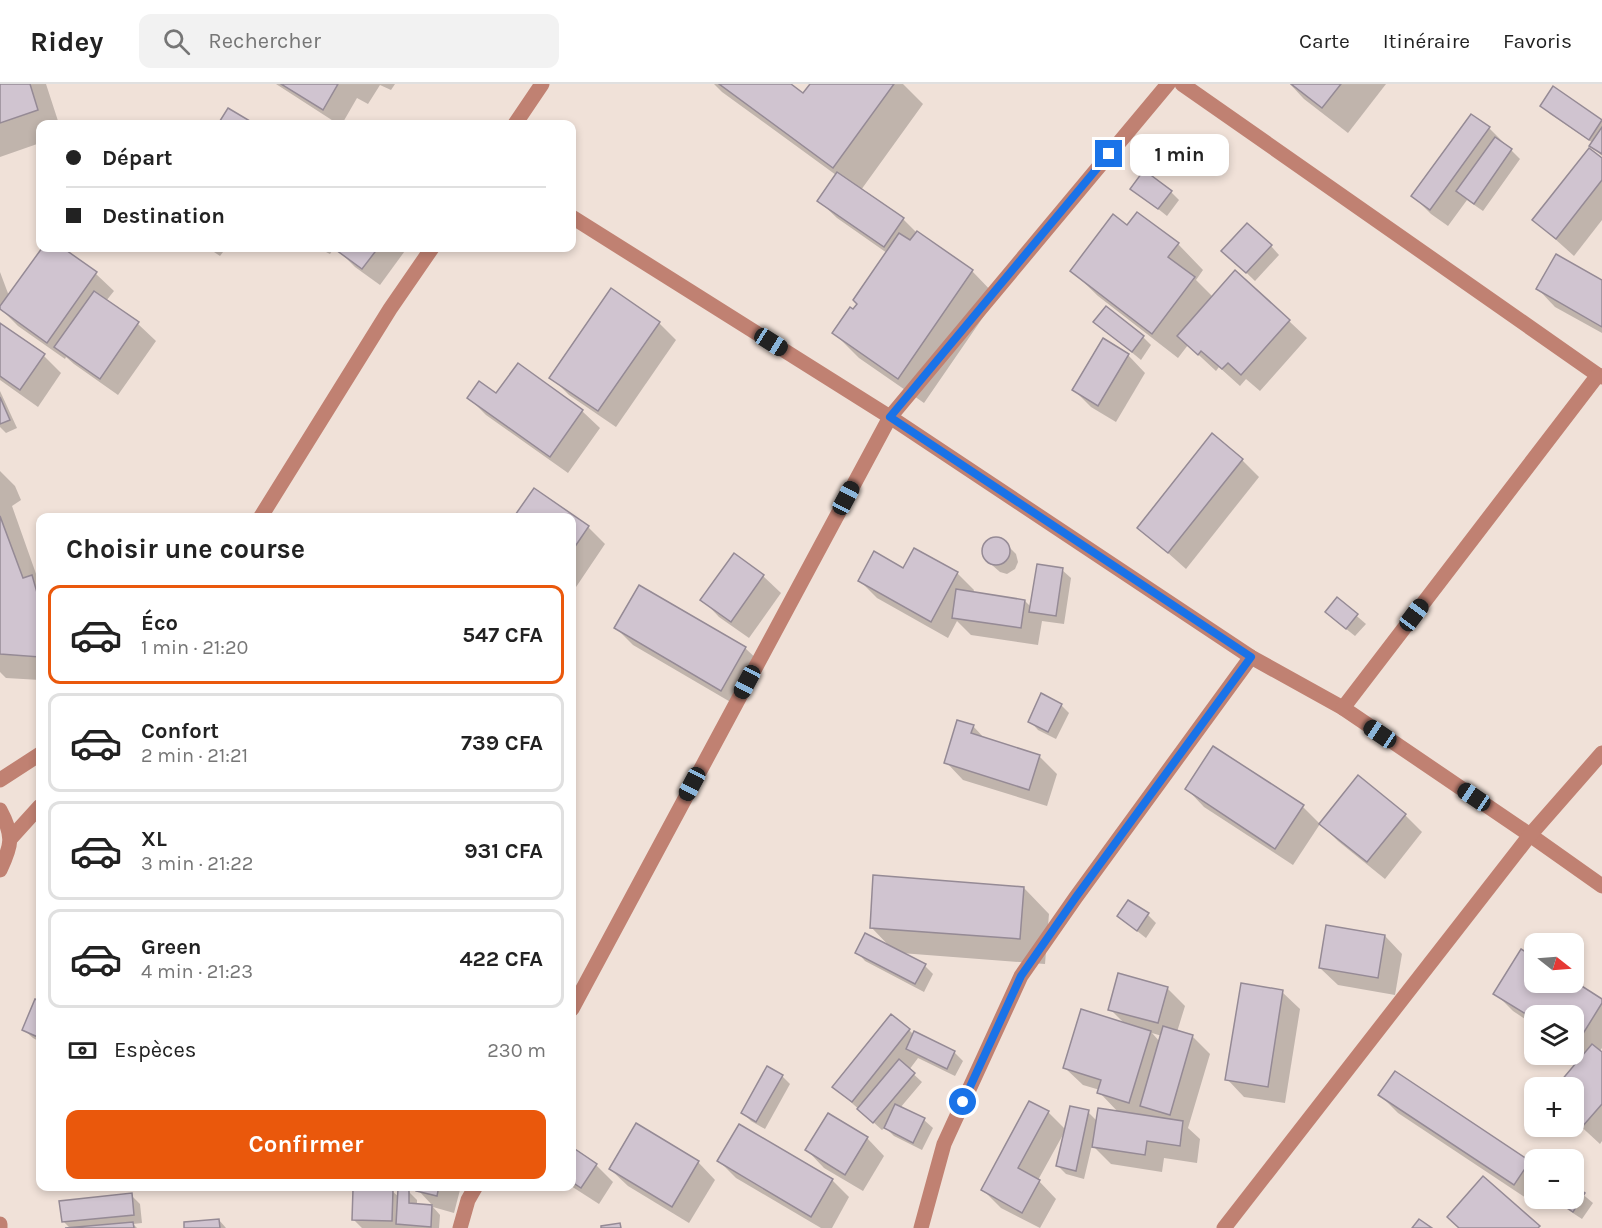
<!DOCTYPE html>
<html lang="fr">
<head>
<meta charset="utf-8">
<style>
	:root { --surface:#fff; --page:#f2f2f2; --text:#222; --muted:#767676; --line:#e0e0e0; --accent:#ea580c }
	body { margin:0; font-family:Karla,sans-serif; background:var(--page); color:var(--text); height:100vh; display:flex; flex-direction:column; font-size:22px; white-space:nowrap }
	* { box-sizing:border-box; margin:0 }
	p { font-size:20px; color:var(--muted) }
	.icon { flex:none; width:33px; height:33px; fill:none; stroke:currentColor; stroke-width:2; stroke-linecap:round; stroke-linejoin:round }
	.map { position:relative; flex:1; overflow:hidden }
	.drawer { position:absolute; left:36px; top:429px; width:540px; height:678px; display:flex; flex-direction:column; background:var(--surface); border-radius:12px; box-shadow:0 3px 9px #0003 }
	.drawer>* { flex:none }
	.hud { position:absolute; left:36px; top:36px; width:540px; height:132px; border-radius:12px; box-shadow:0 3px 9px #0003; display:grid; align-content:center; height:132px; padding:0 30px; background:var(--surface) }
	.needle { width:39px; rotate:107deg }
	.fabs { position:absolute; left:1524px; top:849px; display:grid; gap:12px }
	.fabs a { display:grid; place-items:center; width:60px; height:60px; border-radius:12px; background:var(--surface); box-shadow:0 3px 9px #0003; font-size:30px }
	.end { position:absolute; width:27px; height:27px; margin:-14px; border:8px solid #1a73e8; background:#fff; box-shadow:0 0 0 3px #fff }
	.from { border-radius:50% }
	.bubble { position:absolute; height:42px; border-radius:12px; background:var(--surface); box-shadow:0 3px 9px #0003; font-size:20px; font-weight:700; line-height:42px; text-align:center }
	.car { position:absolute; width:18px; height:36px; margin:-18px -9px; border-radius:8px; box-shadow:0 0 4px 2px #0007; background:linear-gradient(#222 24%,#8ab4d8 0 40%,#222 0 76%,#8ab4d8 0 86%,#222 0) }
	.hud b { display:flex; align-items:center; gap:21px; height:57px; font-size:22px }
	.hud b+b { border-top:2px solid var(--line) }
	.hud i { width:15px; height:15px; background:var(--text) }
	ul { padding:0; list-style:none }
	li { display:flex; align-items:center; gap:18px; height:99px; margin:0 12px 9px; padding:0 18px; border:3px solid var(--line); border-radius:12px }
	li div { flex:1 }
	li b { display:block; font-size:22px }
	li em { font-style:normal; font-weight:700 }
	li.selected { border-color:var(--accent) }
	li>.icon { width:54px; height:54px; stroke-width:1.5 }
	h2 { padding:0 30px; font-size:27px; line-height:72px }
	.pay { display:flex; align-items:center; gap:15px; height:66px; padding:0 30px; font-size:22px }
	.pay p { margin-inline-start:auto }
	.button { display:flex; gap:12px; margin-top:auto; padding:12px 30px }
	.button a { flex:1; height:69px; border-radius:12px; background:var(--accent); color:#fff; font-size:24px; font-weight:700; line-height:69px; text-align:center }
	header { display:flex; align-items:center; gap:36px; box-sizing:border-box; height:84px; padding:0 30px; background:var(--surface); border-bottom:2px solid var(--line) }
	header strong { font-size:28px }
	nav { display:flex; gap:33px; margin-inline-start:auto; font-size:21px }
	.search { width:420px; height:54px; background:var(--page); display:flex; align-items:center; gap:15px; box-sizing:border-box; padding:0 21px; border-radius:12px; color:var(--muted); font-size:22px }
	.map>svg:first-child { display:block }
	.shadow { fill:#0003; fill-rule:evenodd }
	.building { fill:#d0c4d0; stroke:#958a95; stroke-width:1.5 }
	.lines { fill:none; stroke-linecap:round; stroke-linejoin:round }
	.minor { stroke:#c08172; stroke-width:15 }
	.route { stroke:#1a73e8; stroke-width:8 }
</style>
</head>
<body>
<header>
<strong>Ridey</strong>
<div class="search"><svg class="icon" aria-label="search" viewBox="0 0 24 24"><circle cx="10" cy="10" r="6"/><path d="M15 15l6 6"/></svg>Rechercher</div>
<nav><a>Carte</a><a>Itinéraire</a><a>Favoris</a></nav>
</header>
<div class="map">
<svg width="1602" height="1144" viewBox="0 0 1602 1144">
	<rect width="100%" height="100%" fill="#f0e1d8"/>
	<g class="shadow">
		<path d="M0,0H46L59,40H40V59L0,73Z"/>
		<path d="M276,0H395L391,6L380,1L368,20L357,14L342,40H338Z"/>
		<path d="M714,0H788L804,11L812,0H903L923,20L861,106L903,135L917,149L972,187L997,213L924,319L859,274L834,249L854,227L887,169L837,134L819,117L836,91L722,8Z"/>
		<path d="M1290,0H1386L1348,49L1304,15Z"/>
		<path d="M1553,4L1602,37V72L1591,61L1593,59L1550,30L1542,22Z"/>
		<path d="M1489,44L1520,75L1483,127L1467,116L1448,142L1431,130L1413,112Z"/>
		<path d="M1602,76V136L1574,172L1534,136Z"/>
		<path d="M1132,104L1171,108L1179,116L1167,132Z"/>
		<path d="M1127,143L1178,160L1203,186L1196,196L1213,213L1289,237L1307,254L1260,307L1246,295L1240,302L1219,283L1216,287L1188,261L1178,274L1098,212L1072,187Z"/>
		<path d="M1271,162L1279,171L1255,197L1232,175Z"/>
		<path d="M44,164H61L96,190L114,207L106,217L138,240L156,257L118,311L74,280L66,273L65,275L18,242L0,224L4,219L0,221V188L9,212Z"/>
		<path d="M208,164H226L220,172Z"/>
		<path d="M318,164H334L330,170Z"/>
		<path d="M339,164H407L380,201L355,183L338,166Z"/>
		<path d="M1602,198V249L1555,223L1538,205Z"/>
		<path d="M1095,238L1143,253L1151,261L1141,276Z"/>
		<path d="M659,239L676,256L616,343L569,311L551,293Z"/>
		<path d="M0,240L44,272L61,289L38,323L0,296Z"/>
		<path d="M1128,271L1145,289L1116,338L1091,323L1074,306Z"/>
		<path d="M518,281L582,327L600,344L568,389L486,331L469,314L496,311Z"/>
		<path d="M0,307L17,344L6,349L0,343Z"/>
		<path d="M1242,376L1259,393L1186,485L1139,443Z"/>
		<path d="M0,387L15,402L21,416L12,422L40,501V596L6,594L0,588Z"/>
		<path d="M534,406L588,443L605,460L572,509V434Z"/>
		<path d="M993,454L1001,455L1016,470L1018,478L1015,485L1007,490L1000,488L984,474L982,466L986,458Z"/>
		<path d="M904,486L957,489L974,506L973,509L1025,517L1032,524L1062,486L1071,494L1064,540L1042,537L1038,561L971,551L957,537L948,554L877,514L860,497Z"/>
		<path d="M763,492L781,509L749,554L719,533L702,515Z"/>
		<path d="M1337,515L1366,540L1355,552L1335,536Z"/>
		<path d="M616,544L745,564L763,581L739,623L633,561Z"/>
		<path d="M1061,621L1069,629L1056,655L1038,646L1030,637Z"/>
		<path d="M973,642L986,656L1040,673L1057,690L1047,722L963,696L946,678Z"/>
		<path d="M1187,705L1303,723L1320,740L1293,781L1204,723Z"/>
		<path d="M1405,731L1422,748L1385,795L1338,757L1321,740Z"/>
		<path d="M1024,804L1049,830L1045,880L901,869L925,882L933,890L924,908L865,877L857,868L891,864L871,843Z"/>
		<path d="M1148,831L1156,839L1146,854L1118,832Z"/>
		<path d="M1385,852L1402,870L1395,911L1338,901L1320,884Z"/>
		<path d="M1522,867L1534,875V898L1602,917V964L1599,968L1602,970V1057L1600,1060L1574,1036V1004L1584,972L1574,965V932H1534V941L1513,927L1495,909Z"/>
		<path d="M1167,904L1185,922L1177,948L1192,952L1210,970L1188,1044L1200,1055L1197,1079L1164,1074L1162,1088L1111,1080L1092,1061L1084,1095L1066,1090L1058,1082L1065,1047L1038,1096L1056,1115L1040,1144L1001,1124L983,1106L1048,1028L1066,1046L1088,1028L1097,1037L1119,1029L1099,1008L1100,1006L1083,1001L1065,984L1125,940L1110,925ZM1152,949L1162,952L1160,958Z"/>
		<path d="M1282,908L1300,925L1285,1019L1244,1013L1227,995Z"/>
		<path d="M36,916L40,918V958L33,954L24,946Z"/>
		<path d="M909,946L914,951L954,968L963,977L955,992L918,974L909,986L922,998L900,1024L924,1036L933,1044L922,1066L894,1052L885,1043L882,1046L834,1003Z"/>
		<path d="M782,992L790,1000L765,1045L751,1037L743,1029Z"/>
		<path d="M1380,1011L1530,1078L1534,1083V1114L1532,1118L1398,1029Z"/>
		<path d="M867,1054L884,1072L863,1107L824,1084L807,1066Z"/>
		<path d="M572,1065L596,1081L613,1098L599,1120L571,1102Z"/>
		<path d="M719,1077L832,1096L849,1113L832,1144H821L736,1094Z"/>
		<path d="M698,1078L715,1096L689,1139L628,1102L610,1085Z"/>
		<path d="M348,1102H371L364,1107L393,1108L399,1113L409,1108L417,1116V1121L433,1122L418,1106L419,1102H461L454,1129L433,1123L440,1131L439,1144H362L353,1135L354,1107Z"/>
		<path d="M1574,1103L1593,1119L1582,1135L1550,1114H1574Z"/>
		<path d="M131,1111L140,1120L142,1139L133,1140L137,1144H70L64,1138Z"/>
		<path d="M219,1136L226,1144H186Z"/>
	</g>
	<g class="building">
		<path d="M0,0H30L38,26L0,39Z"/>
		<path d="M281,0H338L323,26Z"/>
		<path d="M719,0H791L803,9L810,0H894L833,84Z"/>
		<path d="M1291,0H1341L1322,24Z"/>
		<path d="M1553,2L1602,36L1589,56L1540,22Z"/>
		<path d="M228,24L255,40H218Z"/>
		<path d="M1471,30L1490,43L1430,126L1411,112Z"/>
		<path d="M1602,43V70L1589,62Z"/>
		<path d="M1495,53L1512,65L1474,120L1456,107Z"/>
		<path d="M1589,64L1602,74V96L1556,155L1532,136Z"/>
		<path d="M1144,86L1172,107L1158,125L1130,105Z"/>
		<path d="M837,88L904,134L884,163L817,117Z"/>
		<path d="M1137,128L1179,159L1168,173L1195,193L1152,250L1070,187L1113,130L1127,141Z"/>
		<path d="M1247,139L1272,161L1246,189L1221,167Z"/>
		<path d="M917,147L973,186L898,295L832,249L850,223L853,225L857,220L853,216L899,149L910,156Z"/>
		<path d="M42,164H63L97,188L47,259L0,225V222Z"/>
		<path d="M337,164H378L362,185L336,166Z"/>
		<path d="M1556,170L1602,196V243L1536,205Z"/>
		<path d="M1235,186L1290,236L1241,291L1228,279L1222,285L1201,267L1198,271L1177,252Z"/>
		<path d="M611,204L660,238L598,327L549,294Z"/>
		<path d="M94,207L139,238L100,295L54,263Z"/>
		<path d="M1106,222L1144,252L1132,268L1093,238Z"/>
		<path d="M0,239L45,270L20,306L0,292Z"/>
		<path d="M1103,254L1129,270L1098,322L1072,306Z"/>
		<path d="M518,279L583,326L550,373L467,314L479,297L496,309Z"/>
		<path d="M0,313L10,336L0,340Z"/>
		<path d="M1212,349L1243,375L1168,469L1137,444Z"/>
		<path d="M534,404L589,442L572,467V434H513Z"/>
		<path d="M0,432L23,494L32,491L40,519V573L0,570Z"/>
		<circle cx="996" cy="467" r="14"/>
		<path d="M914,464L958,488L931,538L858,497L874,467L903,484Z"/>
		<path d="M734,469L764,491L731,538L700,516Z"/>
		<path d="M1037,480L1063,484L1056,532L1029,528Z"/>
		<path d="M639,501L746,563L721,607L614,544Z"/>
		<path d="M956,505L1025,516L1021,544L952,534Z"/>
		<path d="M1337,513L1358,530L1346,545L1325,528Z"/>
		<path d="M1041,609L1062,620L1048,648L1028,638Z"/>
		<path d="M957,636L974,641L971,649L1040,671L1029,706L944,679Z"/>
		<path d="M1213,662L1304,721L1275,765L1185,705Z"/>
		<path d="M1358,691L1406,730L1367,778L1319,740Z"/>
		<path d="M873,791L1024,803L1020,855L870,844Z"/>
		<path d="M1128,816L1149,829L1137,847L1117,832Z"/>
		<path d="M1326,841L1385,851L1378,894L1319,884Z"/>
		<path d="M865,849L926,880L915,900L855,869Z"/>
		<path d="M1521,865L1534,873V898L1574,897L1602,915V919L1576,961L1574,960V932H1534V935L1493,910Z"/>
		<path d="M1118,889L1168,903L1158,939L1108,926Z"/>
		<path d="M1241,899L1283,906L1268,1003L1225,996Z"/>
		<path d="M35,915L40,917V954L22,946Z"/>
		<path d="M1081,925L1151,947L1129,1019L1097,1009L1101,996L1063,984Z"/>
		<path d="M891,930L910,945L852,1018L832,1003Z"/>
		<path d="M1163,942L1193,951L1170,1031L1140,1022Z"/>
		<path d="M914,947L955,967L947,985L906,965Z"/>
		<path d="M1592,960L1602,968V1020L1582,1043L1574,1036V1004H1555Z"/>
		<path d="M899,975L915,989L873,1039L857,1025Z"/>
		<path d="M767,982L783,991L756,1038L741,1029Z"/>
		<path d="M1395,987L1530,1077L1514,1101L1378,1011Z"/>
		<path d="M1029,1017L1049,1027L1018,1084L1040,1096L1022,1129L981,1106Z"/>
		<path d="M895,1020L925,1034L913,1059L884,1044Z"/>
		<path d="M1070,1022L1089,1026L1076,1087L1056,1082Z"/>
		<path d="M1098,1024L1183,1037L1180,1062L1147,1057L1145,1071L1092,1063Z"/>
		<path d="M828,1029L868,1053L845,1091L805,1066Z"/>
		<path d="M636,1039L699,1077L672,1123L609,1085Z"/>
		<path d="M739,1040L833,1095L811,1133L717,1077Z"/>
		<path d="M572,1063L597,1080L581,1104L572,1098Z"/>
		<path d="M1534,1084V1103L1526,1097Z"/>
		<path d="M1483,1092L1540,1142L1538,1144H1459L1447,1133Z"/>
		<path d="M1574,1101L1585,1109L1573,1128L1553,1114H1574Z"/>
		<path d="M417,1102H439L437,1112L416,1107Z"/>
		<path d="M353,1105L393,1106L392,1137L352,1136Z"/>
		<path d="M398,1105L409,1106V1119L432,1121L431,1143L396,1140Z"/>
		<path d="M132,1109L134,1131L62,1138L59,1117Z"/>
		<path d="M219,1135L220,1144H184V1138Z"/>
		<path d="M1419,1135L1432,1144H1412Z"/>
		<path d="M133,1138L134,1144H65Z"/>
		<path d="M620,1139L621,1144H601V1142Z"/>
	</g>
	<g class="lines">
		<g class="minor">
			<path d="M1182,0L1598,291"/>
			<path d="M515,40L542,0"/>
			<path d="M572,133L890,333L1251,573L1343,624L1530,751L1602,802"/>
			<path d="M260,434L390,225L432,164"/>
			<path d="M1343,624L1598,291L1602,293"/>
			<path d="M0,696L40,670"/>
			<path d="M0,726C14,752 12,761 0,786"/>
			<path d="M11,754L40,722"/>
			<path d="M572,925L890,333L1168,0"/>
			<path d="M0,1140V1144"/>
			<path d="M460,1144L468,1116L476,1102"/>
			<path d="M921,1144L944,1060L1021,892L1076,813L1251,573"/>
			<path d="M1224,1144L1530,751L1602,669"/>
		</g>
	</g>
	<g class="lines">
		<path class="route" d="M963,1018L1021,892L1076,813L1251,573L890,333L1109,70"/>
	</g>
</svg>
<div class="fabs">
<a><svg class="needle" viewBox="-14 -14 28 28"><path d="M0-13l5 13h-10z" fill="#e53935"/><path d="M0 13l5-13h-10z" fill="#767676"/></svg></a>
<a><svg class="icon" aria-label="layers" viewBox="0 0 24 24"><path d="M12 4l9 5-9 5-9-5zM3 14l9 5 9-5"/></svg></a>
<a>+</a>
<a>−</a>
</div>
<i class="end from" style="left:963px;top:1018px"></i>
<i class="end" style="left:1109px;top:70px"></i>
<div class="bubble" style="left:1130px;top:50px;width:99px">1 min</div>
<i class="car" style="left:771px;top:258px;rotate:122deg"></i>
<i class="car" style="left:846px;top:414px;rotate:28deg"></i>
<i class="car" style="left:1414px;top:531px;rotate:37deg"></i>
<i class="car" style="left:747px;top:598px;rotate:208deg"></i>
<i class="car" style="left:1380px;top:650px;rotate:304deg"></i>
<i class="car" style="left:692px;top:700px;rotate:208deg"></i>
<i class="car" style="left:1474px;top:713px;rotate:304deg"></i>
<div class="hud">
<b><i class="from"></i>Départ</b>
<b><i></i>Destination</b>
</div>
<section class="drawer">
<h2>Choisir une course</h2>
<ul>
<li class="selected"><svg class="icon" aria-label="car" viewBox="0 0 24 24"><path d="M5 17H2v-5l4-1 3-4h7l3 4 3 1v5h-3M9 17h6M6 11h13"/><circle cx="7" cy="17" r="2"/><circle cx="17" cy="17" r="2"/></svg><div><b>Éco</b><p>1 min · 21:20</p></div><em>547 CFA</em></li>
<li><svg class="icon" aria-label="car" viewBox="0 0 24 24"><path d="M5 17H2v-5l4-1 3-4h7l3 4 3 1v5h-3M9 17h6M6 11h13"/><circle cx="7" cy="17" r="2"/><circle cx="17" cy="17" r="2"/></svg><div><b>Confort</b><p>2 min · 21:21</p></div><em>739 CFA</em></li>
<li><svg class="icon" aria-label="car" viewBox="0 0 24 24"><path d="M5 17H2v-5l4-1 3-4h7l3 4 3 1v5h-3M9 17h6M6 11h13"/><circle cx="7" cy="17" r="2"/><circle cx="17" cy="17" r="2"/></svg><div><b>XL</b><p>3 min · 21:22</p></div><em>931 CFA</em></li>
<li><svg class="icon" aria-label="car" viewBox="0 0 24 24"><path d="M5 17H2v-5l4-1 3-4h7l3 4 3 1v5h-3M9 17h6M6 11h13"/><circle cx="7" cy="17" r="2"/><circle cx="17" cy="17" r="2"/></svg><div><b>Green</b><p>4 min · 21:23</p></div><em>422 CFA</em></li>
</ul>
<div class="pay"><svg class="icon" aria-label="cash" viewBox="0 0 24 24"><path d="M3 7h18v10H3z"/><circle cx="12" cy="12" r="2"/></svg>Espèces<p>230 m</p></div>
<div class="button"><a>Confirmer</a></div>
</section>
</div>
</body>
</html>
